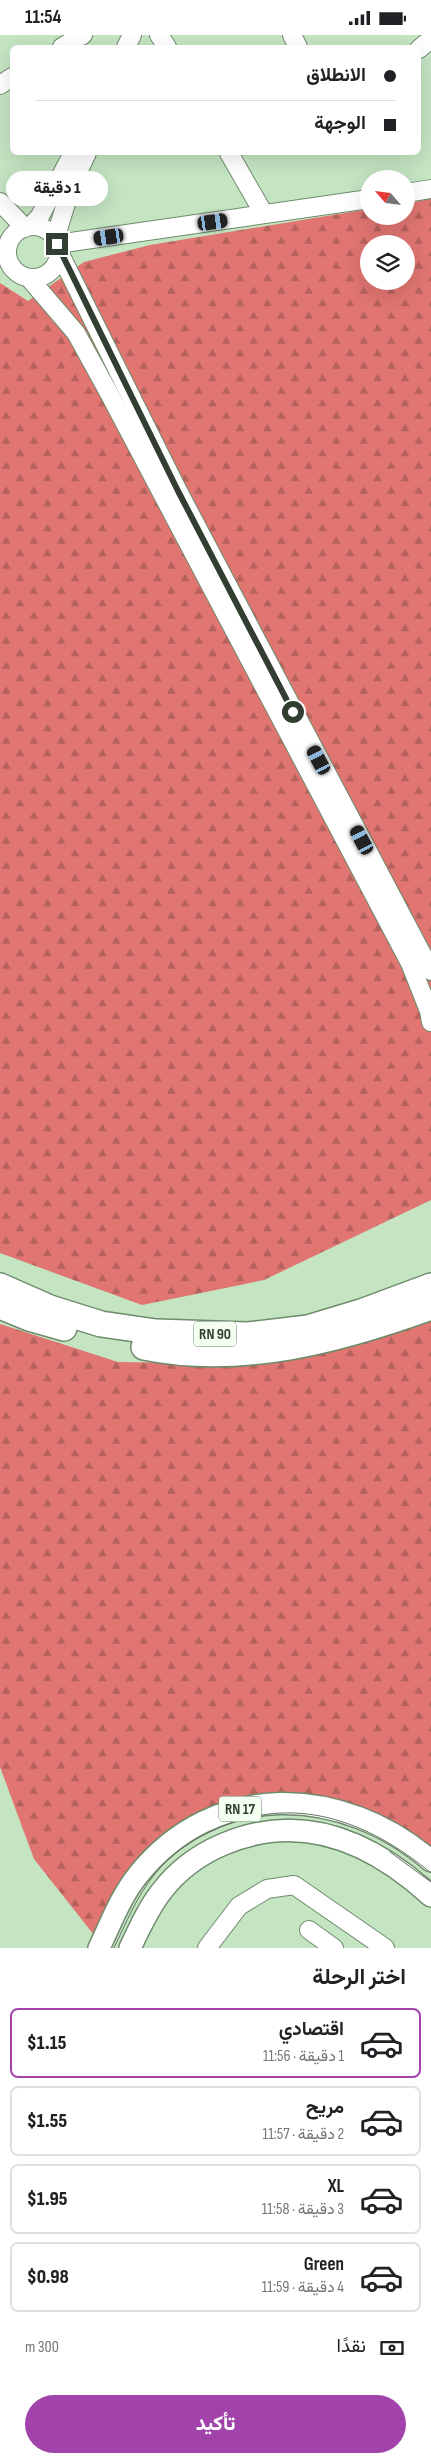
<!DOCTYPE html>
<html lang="ar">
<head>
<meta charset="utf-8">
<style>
	:root { --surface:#fff; --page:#f6f6f6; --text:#202124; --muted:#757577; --line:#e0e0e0; --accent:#a243ac }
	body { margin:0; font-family:"Sofia Sans Condensed",Vazirmatn,sans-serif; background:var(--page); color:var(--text); direction:rtl; height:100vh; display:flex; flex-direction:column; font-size:19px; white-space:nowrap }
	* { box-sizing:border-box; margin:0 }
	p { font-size:16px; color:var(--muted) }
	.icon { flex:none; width:28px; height:28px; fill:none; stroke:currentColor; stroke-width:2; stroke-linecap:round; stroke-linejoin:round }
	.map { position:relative; height:1913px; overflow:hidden; direction:ltr }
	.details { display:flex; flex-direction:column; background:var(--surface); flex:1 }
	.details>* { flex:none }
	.banner { position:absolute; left:10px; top:10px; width:411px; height:110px; border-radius:8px; box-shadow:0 5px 20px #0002; direction:rtl; display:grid; align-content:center; height:110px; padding:0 25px; background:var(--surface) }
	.needle { width:32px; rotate:298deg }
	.fabs { position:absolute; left:360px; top:135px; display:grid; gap:10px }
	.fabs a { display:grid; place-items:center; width:55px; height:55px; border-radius:50%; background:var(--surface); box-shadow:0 5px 20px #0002; font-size:25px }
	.end { position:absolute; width:22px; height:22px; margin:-11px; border:6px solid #313e31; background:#fff; box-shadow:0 0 0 2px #fff }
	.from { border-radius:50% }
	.bubble { position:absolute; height:35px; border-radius:18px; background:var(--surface); box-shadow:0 5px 20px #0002; font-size:16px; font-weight:800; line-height:35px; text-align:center; direction:rtl }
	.car { position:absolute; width:15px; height:30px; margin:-15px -8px; border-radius:6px; box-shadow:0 0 4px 1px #0007; background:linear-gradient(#222 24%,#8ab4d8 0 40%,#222 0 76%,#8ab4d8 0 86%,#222 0) }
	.banner b { display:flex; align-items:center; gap:18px; height:48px; font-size:19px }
	.banner b+b { border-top:1px solid var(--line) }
	.banner i { width:12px; height:12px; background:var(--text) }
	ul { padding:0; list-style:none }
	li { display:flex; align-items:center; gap:15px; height:70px; margin:0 10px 8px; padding:0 15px; border:2px solid var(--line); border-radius:8px }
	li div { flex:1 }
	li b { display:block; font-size:19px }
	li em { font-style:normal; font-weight:800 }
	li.on { border-color:var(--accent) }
	li>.icon { width:45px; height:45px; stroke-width:1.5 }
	h2 { padding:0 25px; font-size:22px; line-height:60px }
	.pay { display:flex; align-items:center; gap:12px; height:55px; padding:0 25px; font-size:19px }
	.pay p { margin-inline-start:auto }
	.cta { display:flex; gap:10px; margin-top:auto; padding:10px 25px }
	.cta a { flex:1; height:58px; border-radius:30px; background:var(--accent); color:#fff; font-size:20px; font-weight:800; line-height:58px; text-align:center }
	.status { display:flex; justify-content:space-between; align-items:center; height:35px; padding:0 25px; background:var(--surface); direction:ltr }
	.status svg { height:14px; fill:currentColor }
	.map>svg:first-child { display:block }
	.forest { fill:url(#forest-firs); fill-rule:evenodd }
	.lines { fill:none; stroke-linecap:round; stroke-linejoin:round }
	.minor-casing { stroke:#6e8b6c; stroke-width:20 }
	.major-casing { stroke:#6e8b6c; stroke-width:24 }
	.highway-casing { stroke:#6e8b6c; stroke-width:28 }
	.minor { stroke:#fff; stroke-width:18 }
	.major { stroke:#fff; stroke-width:21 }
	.highway { stroke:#fff; stroke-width:25 }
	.tram { stroke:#60735f; stroke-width:1 }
	.route { stroke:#313e31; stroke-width:6 }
	.labels { text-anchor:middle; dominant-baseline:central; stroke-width:5; stroke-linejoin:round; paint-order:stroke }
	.shield { fill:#f2fff1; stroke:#6b786b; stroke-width:1 }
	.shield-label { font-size:15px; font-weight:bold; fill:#313e31 }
</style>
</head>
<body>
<div class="status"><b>11:54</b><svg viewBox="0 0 49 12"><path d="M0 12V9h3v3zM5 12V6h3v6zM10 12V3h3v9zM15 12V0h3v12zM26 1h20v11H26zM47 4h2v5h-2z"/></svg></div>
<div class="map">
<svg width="431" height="1913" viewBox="0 0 431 1913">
	<defs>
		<pattern id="forest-firs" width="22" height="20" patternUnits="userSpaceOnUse" patternTransform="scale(1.25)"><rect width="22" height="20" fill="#e07571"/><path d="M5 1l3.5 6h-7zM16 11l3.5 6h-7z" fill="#b6615d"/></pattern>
	</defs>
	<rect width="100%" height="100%" fill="#c4e4c2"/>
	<g class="forest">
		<path d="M431,164V1165L264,1245L142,1270L0,1218V248L28,266L84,227L150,210L369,174V181H406V168ZM369,209H406V246H369Z"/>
		<path d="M431,1283V1814C352,1761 305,1743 211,1774L94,1900L34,1824L0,1732V1289L118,1327L254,1329Z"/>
	</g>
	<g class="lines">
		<defs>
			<g id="minor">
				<path d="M159,0L167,12"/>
				<path d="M292,0L298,12"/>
				<path d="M62,12L83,0"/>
				<path d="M126,12L132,0"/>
				<path d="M419,14L431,4"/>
				<path d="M0,50L12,42"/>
				<path d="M229,118L264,179"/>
				<path d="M406,158L431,154"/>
				<path d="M0,167L25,193"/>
				<path d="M31,191L40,181L73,118"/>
				<circle cx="33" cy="217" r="26"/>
				<path d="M55,204L71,152L87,118"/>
				<path d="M57,209L369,164"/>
				<path d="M58,215L178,456L431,936"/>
				<path d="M29,243L76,298L110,360L410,928L429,976L431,987"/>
				<path d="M309,1895L334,1913"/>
				<path d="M207,1913L239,1871L267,1854L294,1850L385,1913"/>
			</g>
			<g id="major">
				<path d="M99,1913C111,1888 121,1861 138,1840C215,1744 343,1750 431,1826"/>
				<path d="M130,1913C139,1894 148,1874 161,1857C177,1836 200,1819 224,1809C302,1776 372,1807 431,1861"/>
			</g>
			<g id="highway">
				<path d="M0,1251L50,1273L101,1289L156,1297L248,1300L308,1293L361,1277L431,1251"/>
				<path d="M0,1271L29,1283L64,1293"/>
				<path d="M144,1312C241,1332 340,1305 431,1272"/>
			</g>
		</defs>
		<use href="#minor" class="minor-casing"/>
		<use href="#major" class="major-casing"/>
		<use href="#highway" class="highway-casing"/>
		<use href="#minor" class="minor"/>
		<use href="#major" class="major"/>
		<use href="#highway" class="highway"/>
		<g class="tram">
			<path d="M390,1817L431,1847"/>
			<path d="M114,1913C126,1888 137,1861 154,1840C170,1820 191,1805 214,1795C293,1758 367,1785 431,1838"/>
		</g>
	</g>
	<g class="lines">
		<path class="route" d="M57,209L178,456L293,677"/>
	</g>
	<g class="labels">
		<g class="shield">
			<rect x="194" y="1286.5" width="42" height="25" rx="4"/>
			<rect x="219" y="1761.5" width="42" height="25" rx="4"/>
		</g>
		<g class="shield-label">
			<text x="215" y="1299">RN 90</text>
			<text x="240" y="1774">RN 17</text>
		</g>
	</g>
</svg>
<div class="fabs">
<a><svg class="needle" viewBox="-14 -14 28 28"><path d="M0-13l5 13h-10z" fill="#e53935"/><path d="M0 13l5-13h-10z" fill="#757577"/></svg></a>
<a><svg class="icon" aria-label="layers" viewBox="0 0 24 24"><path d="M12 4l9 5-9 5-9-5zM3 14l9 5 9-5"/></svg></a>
</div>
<i class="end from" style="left:293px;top:677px"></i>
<i class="end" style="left:57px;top:209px"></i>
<div class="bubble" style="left:6px;top:136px;width:102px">1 دقيقة</div>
<i class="car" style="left:213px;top:187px;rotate:82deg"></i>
<i class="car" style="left:109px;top:202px;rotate:262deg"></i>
<i class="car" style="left:319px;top:725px;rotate:332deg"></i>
<i class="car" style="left:362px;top:805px;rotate:332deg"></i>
<div class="banner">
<b><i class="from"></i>الانطلاق</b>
<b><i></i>الوجهة</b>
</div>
</div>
<section class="details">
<h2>اختر الرحلة</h2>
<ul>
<li class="on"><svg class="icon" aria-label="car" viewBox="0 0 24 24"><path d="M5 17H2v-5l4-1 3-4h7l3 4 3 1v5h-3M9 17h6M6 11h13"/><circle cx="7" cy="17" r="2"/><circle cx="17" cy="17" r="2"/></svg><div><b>اقتصادي</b><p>1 دقيقة · 11:56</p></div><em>$1.15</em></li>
<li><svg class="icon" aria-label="car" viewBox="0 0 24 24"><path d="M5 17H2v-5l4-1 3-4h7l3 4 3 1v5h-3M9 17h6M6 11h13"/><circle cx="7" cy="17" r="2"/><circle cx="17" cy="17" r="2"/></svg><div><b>مريح</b><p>2 دقيقة · 11:57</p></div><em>$1.55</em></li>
<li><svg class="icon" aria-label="car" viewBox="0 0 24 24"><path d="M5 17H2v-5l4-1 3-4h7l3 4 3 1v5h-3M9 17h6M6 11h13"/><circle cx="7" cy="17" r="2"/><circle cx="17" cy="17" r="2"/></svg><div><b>XL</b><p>3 دقيقة · 11:58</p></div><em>$1.95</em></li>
<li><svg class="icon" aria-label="car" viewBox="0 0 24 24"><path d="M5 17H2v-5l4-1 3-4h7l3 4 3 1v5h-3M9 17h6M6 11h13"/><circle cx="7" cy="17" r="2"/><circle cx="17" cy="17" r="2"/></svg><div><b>Green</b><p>4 دقيقة · 11:59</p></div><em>$0.98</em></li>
</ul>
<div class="pay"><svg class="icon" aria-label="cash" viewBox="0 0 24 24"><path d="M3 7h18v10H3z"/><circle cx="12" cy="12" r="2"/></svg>نقدًا<p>300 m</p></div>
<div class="cta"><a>تأكيد</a></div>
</section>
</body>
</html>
